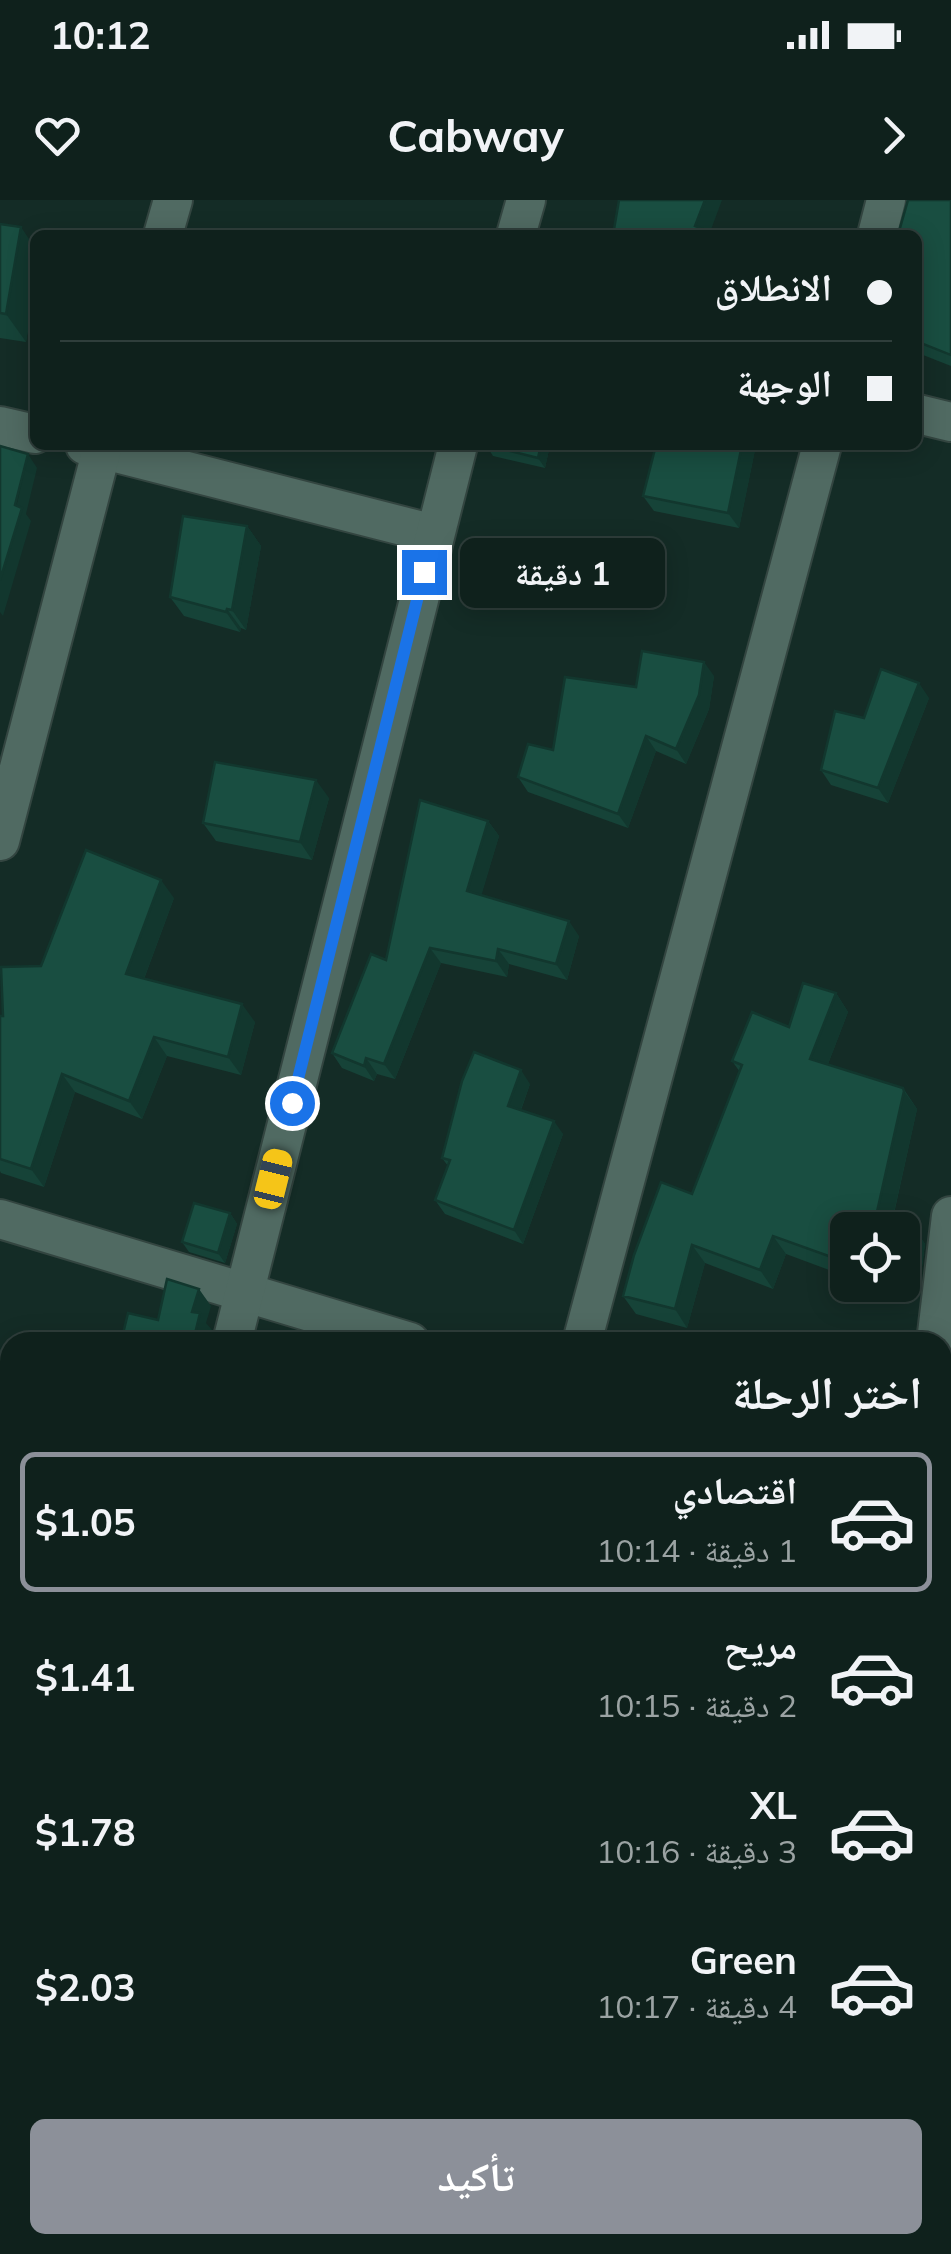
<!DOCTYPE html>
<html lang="ar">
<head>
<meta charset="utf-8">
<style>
	:root { --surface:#0f211c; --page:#182925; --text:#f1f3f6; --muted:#9ba3a3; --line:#2f3e3b; --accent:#8c9099 }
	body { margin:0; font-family:Mulish,"Noto Naskh Arabic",sans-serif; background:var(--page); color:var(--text); direction:rtl; height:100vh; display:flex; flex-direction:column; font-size:38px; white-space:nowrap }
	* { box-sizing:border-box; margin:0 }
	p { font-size:32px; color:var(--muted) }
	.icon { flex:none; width:55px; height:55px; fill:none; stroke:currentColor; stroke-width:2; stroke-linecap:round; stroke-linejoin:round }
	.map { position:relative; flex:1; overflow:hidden; direction:ltr }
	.details { position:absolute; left:0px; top:1132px; width:952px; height:922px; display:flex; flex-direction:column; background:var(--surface); border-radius:30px 30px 0 0; box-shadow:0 5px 25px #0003,0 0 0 2px var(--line); direction:rtl }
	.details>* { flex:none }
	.top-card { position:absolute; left:30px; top:30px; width:892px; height:220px; border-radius:15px; box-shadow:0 5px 25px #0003,0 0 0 2px var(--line); direction:rtl; display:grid; align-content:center; height:220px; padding:0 30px; background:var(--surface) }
	.controls { position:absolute; left:830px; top:1012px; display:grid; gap:20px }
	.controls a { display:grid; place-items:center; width:90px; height:90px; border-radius:15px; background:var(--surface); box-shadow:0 5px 25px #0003,0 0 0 2px var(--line); font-size:50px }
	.end { position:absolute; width:45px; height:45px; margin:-22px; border:12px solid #1a73e8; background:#fff; box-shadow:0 0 0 5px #fff }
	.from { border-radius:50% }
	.bubble { position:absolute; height:70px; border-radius:15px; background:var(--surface); box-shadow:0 5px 25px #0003,0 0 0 2px var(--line); font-size:32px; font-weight:700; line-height:70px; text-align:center; direction:rtl }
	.car { position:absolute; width:30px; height:60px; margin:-30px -15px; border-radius:12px; box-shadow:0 0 8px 2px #0007; background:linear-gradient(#f5c518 24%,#345 0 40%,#f5c518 0 76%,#345 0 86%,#f5c518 0) }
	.top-card b { display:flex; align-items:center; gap:35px; height:95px; font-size:38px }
	.top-card b+b { border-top:2px solid var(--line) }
	.top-card i { width:25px; height:25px; background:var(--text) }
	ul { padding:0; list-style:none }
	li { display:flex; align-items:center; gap:30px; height:140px; margin:0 20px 15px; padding:0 10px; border:5px solid transparent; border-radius:15px }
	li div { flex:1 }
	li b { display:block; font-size:38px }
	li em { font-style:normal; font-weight:700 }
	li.on { border-color:var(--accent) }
	li>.icon { width:90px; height:90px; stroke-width:1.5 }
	h2 { padding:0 30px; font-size:45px; line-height:120px }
	.action { display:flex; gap:20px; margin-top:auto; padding:20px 30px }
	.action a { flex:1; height:115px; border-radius:15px; background:var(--accent); color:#fff; font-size:40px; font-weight:700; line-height:115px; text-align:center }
	.status { display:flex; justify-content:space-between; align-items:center; height:70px; padding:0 50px; background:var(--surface); direction:ltr }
	.status svg { height:28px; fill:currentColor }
	header { display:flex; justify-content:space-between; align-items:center; height:130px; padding:0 30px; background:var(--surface); font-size:45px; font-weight:700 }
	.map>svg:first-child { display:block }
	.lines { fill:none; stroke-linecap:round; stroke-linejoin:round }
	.minor-casing { stroke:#334540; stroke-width:42 }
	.minor { stroke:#506a62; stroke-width:38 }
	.wall { fill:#164338 }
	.shaded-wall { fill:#12372e }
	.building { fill:#194e41; stroke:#12372e; stroke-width:2.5 }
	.route { stroke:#1a73e8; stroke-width:12 }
</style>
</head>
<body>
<div class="status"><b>10:12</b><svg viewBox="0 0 49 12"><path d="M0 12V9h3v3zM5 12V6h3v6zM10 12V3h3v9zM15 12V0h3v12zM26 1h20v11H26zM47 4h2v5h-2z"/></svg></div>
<header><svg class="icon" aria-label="forward" viewBox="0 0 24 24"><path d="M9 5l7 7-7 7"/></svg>Cabway<svg class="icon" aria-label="heart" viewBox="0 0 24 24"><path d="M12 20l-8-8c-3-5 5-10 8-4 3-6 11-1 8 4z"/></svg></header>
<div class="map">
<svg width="951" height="2054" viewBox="0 0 951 2054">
	<rect width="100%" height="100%" fill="#142c26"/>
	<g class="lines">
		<defs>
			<g id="minor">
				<path d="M163,35L173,0"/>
				<path d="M516,35L526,0"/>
				<path d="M877,35L886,0"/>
				<path d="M918,214L951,222"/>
				<path d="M0,226L35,234"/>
				<path d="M85,245L434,334"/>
				<path d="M0,641L103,245"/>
				<path d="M0,1019L410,1142"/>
				<path d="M232,1142L458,245"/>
				<path d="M582,1142L822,245"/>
				<path d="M936,1142L951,1016"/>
				<path d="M942,1298L951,1301"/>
				<path d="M942,1867L951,1869"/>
				<path d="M577,2045L590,2054"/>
				<path d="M0,2050L10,2011"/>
				<path d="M345,2054L347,2045"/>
				<path d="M705,2054L708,2045"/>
			</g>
		</defs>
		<use href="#minor" class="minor-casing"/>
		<use href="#minor" class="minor"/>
	</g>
	<g class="wall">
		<path d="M951,0V166L918,153V35L906,12Z"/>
		<path d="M0,24L35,48V86L26,142L0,138Z"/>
		<path d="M486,245H550L545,268L493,256Z"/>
		<path d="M756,245L739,328L654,311L643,296Z"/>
		<path d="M247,326L261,346L246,430L241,428L240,432L184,416L170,397Z"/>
		<path d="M714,476L709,509L686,564L656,551L628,628L528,592L518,577L553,550Z"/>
		<path d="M929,498L888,603L831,585L821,570L864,518Z"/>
		<path d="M329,598L312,660L216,641L203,623Z"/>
		<path d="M488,621L499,636L481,695L579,736L567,780L509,764L507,777L441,763L395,879L377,874L374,881L342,868L332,853L386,760Z"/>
		<path d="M174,698L144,779L255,822L241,875L167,856L142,919L75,892L44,987L1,973L0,971V816H3L41,766Z"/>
		<path d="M836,793L848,812L828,864L903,888L917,909L893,1018L912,1025L925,1044L920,1082L913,1101L869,1085H902L848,1030V1077L786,1054L773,1089L705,1063L687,1128L636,1114L623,1096L692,994L740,872L732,861L789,827Z"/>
		<path d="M530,884L521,910L563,934L523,1044L445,1014L435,1000L448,966L442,958Z"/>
		<path d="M230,1013L237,1024L225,1063L189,1052L182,1042Z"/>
		<path d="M0,1273L9,1276L10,1273V1320L0,1317Z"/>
		<path d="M942,1308L951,1311V1515L942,1513V1407L948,1383L945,1379L946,1375L942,1373Z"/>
		<path d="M0,1361L10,1365V1549L0,1546Z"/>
		<path d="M942,1626L951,1629V1810L942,1807Z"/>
		<path d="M942,1942L951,1946V2017L943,2013Z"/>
	</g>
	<g class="shaded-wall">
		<path d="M705,0H722L709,35L695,26Z"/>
		<path d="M21,27L35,48V86L26,142L6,114Z"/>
		<path d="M541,245H550L545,268L538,258Z"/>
		<path d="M742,245H756L739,328L728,313Z"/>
		<path d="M28,254L37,268L26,314L31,321L3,416L0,412V380Z"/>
		<path d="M247,326L261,346L246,430L232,410Z"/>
		<path d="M227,409L241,428L240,432L226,412Z"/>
		<path d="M704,462L714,476L709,509L686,564L676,549Z"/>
		<path d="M919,483L929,498L888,603L878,588Z"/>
		<path d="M646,536L656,551L628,628L618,614Z"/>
		<path d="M316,580L329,598L312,660L300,642Z"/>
		<path d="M488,621L499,636L478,707L467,691Z"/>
		<path d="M161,680L174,698L139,792L126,774Z"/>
		<path d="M569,721L579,736L567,780L556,764Z"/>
		<path d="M430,748L441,763L395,879L384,864Z"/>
		<path d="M498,749L509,764L507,777L496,761Z"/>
		<path d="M836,793L848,812L823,877L810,859Z"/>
		<path d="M242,804L255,822L241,875L228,857Z"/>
		<path d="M154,837L167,856L142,919L129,901Z"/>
		<path d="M366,858L377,874L374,881L364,866Z"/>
		<path d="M521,870L530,884L517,920L508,906Z"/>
		<path d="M62,874L75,892L44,987L31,969Z"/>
		<path d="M904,891L917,909L890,1030L877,1012Z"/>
		<path d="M554,921L563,934L523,1044L514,1030Z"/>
		<path d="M230,1013L237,1024L225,1063L218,1053Z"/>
		<path d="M912,1025L925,1044L920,1082L913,1101L902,1085Z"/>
		<path d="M773,1036L786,1054L773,1089L760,1070Z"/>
		<path d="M692,1045L705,1063L687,1128L675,1109Z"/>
		<path d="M199,1089L211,1106L206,1123L212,1130L209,1142H193L192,1112Z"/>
		<path d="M9,1589L10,1655L0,1674V1621Z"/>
		<path d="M10,1828V1863L0,1889V1854Z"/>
		<path d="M248,2045H262L260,2054L247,2049Z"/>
		<path d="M520,2045H522L528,2054H520Z"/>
		<path d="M912,2045H928L923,2054H907Z"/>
	</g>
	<g class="building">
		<path d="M619,0H705L695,26L719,35H613Z"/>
		<path d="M908,0H951V155L918,142V35H898Z"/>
		<path d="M0,24L21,27L6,114L0,113Z"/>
		<path d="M486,245H541L538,258Z"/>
		<path d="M656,245H742L728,313L643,296Z"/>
		<path d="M0,246L28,254L15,305L22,308L0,380Z"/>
		<path d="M183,316L247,326L232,410L227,409L226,412L170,397Z"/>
		<path d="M642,451L704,462L699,495L676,549L646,536L618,614L518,577L528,544L553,550L565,477L636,487Z"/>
		<path d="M881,469L919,483L878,588L821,570L835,511L864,518Z"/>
		<path d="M215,562L316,580L300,642L203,623Z"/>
		<path d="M420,600L488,621L467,691L569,721L556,764L498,749L496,761L430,748L384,864L366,858L364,866L332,853L371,754L386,760Z"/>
		<path d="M86,650L161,680L126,774L242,804L228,857L154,837L129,901L62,874L31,969L0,959V816H3L1,767L41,766Z"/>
		<path d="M803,783L836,793L810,859L903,888L904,891L877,1012L912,1025L908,1063L902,1077V1030H848V1063L773,1036L760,1070L692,1045L675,1109L623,1096L634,1055L661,982L692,994L742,865L732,861L752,812L789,827Z"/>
		<path d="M474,852L521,870L508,906L554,921L514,1030L435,1000L450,960L442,958L462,881Z"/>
		<path d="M194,1003L230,1013L218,1053L182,1042Z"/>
		<path d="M167,1079L199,1089L192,1112L200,1113L193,1142H121L128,1113L158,1120Z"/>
		<path d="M0,1273L9,1276L10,1273V1311L0,1309Z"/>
		<path d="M942,1308L951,1311V1500L942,1498V1407L948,1380L945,1379L950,1363L942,1360Z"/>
		<path d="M0,1361L10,1365V1536L0,1534Z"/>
		<path d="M0,1586L9,1589L0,1621Z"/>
		<path d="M0,1621L10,1624L0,1645Z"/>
		<path d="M942,1626L951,1629V1799L942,1797Z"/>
		<path d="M0,1816L10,1818V1828L0,1854Z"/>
		<path d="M942,1942L951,1946V2008L942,2004Z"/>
		<path d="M147,2045H248L247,2049L267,2054H141Z"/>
		<rect x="461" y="2045" width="59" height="9"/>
		<path d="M766,2045H912L907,2054H763Z"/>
	</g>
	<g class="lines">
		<path class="route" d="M292,903L424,372"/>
	</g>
</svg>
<div class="controls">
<a><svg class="icon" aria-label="locate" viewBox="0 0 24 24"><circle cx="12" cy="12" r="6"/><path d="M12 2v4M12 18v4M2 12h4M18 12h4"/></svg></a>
</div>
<i class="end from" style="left:292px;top:903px"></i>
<i class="end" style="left:424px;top:372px"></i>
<div class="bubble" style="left:460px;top:338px;width:205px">1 دقيقة</div>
<i class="car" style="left:273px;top:979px;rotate:14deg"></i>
<div class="top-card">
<b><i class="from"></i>الانطلاق</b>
<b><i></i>الوجهة</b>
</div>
<section class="details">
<h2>اختر الرحلة</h2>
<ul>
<li class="on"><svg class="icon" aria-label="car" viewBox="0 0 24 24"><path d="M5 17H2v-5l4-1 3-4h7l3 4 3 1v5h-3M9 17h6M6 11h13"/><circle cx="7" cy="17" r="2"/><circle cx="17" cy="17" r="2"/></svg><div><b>اقتصادي</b><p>1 دقيقة · 10:14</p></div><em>$1.05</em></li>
<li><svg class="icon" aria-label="car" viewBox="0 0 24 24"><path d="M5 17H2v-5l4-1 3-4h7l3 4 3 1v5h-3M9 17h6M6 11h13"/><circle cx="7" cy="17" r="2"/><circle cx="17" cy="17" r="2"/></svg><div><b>مريح</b><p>2 دقيقة · 10:15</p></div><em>$1.41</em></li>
<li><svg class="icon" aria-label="car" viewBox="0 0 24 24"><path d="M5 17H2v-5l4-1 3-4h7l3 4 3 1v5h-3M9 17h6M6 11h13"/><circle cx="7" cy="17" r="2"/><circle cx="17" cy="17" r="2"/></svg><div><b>XL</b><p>3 دقيقة · 10:16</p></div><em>$1.78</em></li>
<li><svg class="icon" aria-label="car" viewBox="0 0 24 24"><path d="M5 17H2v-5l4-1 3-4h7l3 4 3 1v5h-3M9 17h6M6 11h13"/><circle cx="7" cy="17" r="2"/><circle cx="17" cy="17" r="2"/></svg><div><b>Green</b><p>4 دقيقة · 10:17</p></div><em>$2.03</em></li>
</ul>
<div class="action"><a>تأكيد</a></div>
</section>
</div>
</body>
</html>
